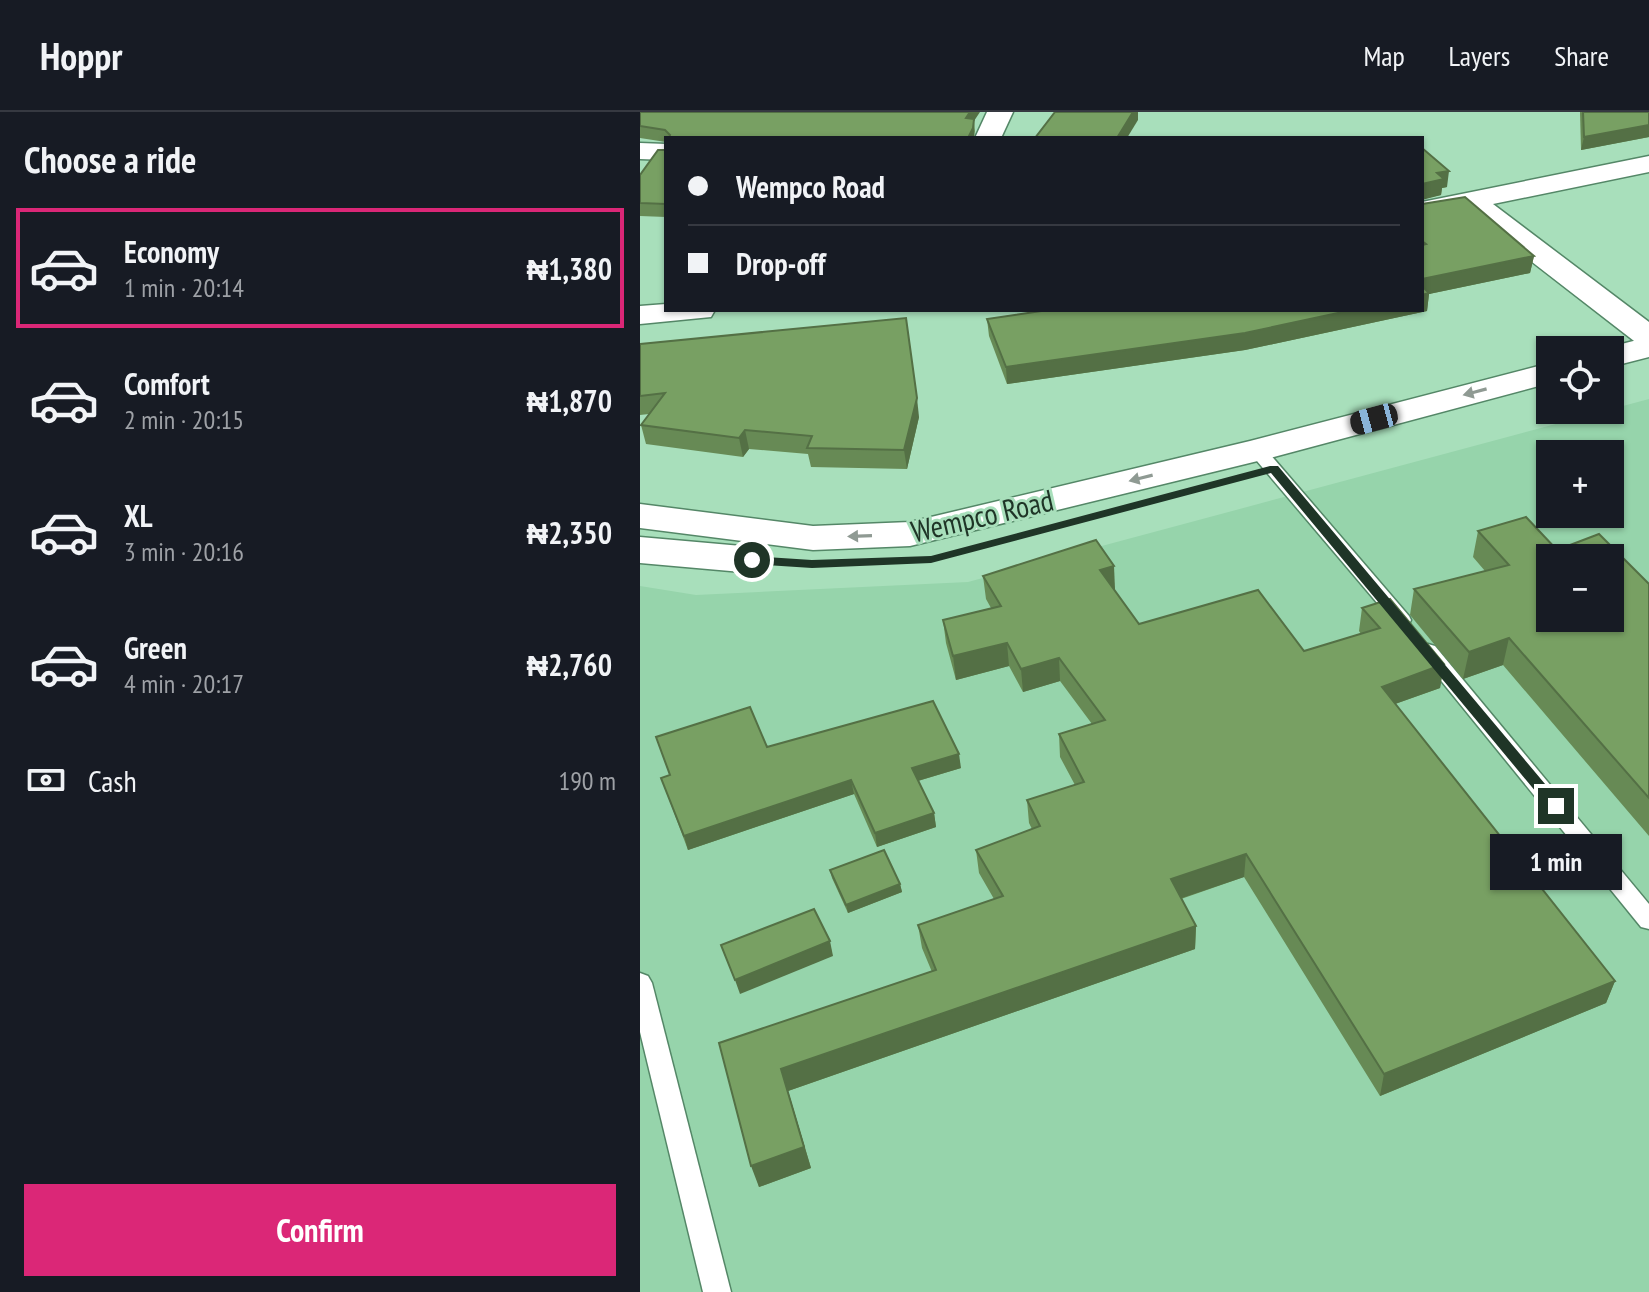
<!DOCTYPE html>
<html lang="en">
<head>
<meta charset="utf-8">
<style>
	:root { --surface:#171b24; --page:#20242c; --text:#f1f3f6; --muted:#9ea1a6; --line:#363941; --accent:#db2777 }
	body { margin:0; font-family:"PT Sans Narrow",sans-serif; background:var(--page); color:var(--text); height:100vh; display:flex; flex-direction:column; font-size:30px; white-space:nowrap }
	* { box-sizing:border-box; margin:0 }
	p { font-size:26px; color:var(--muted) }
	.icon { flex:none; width:44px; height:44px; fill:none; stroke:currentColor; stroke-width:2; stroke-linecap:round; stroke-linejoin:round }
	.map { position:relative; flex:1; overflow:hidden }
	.panel { display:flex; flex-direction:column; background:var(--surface); width:640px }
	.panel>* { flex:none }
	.top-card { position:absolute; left:24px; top:24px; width:760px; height:176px; border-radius:0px; box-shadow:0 2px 6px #0004; display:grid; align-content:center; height:176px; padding:0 24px; background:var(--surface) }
	.controls { position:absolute; left:896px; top:224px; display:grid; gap:16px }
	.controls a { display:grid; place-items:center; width:88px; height:88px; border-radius:0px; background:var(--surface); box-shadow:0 2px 6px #0004; font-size:40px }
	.end { position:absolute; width:36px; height:36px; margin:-18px; border:10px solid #1f3527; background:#fff; box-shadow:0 0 0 4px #fff }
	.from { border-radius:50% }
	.bubble { position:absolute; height:56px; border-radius:0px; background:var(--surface); box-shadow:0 2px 6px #0004; font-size:26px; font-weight:700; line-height:56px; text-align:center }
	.car { position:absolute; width:24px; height:48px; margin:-24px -12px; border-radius:10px; box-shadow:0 0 6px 2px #0007; background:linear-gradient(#222 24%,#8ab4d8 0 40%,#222 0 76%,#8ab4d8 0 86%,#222 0) }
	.top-card b { display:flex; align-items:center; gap:28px; height:76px; font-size:30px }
	.top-card b+b { border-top:2px solid var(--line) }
	.top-card i { width:20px; height:20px; background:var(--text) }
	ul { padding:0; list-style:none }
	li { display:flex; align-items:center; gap:24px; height:120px; margin:0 16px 12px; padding:0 8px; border:4px solid transparent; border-radius:0px }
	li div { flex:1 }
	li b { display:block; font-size:30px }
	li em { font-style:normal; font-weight:700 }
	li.current { border-color:var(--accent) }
	li>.icon { width:72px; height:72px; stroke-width:1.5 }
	h2 { padding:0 24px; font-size:36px; line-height:96px }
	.pay { display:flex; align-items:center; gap:20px; height:88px; padding:0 24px; font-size:30px }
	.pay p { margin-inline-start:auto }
	.primary-button { display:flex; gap:16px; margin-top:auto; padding:16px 24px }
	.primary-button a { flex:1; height:92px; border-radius:0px; background:var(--accent); color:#fff; font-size:32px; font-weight:700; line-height:92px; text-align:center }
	header { display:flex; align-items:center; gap:48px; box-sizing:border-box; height:112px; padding:0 40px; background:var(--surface); border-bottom:2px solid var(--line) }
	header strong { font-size:38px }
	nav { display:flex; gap:44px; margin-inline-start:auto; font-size:28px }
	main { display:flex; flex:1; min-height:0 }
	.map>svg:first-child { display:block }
	.built { fill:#96d4ab; fill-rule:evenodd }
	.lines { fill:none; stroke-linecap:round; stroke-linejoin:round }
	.lane-casing { stroke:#548767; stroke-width:3 }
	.street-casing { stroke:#548767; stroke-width:3 }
	.secondary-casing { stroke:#548767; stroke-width:3 }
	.lane { fill:#fff; fill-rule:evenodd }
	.street { fill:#fff; fill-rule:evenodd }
	.secondary { fill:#fff; fill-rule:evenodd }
	.wall { fill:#678a55 }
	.shaded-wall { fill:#547045 }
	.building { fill:#78a063; stroke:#547045; stroke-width:2; fill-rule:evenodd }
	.oneway { fill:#8f9a93 }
	.route { fill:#1f3527 }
	.labels { text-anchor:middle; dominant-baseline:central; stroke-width:6; stroke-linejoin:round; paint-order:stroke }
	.street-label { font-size:30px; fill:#1f3527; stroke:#a8dfbb }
</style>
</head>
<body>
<header>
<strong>Hoppr</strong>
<nav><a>Map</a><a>Layers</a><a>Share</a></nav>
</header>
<main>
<section class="panel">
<h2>Choose a ride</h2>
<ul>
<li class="current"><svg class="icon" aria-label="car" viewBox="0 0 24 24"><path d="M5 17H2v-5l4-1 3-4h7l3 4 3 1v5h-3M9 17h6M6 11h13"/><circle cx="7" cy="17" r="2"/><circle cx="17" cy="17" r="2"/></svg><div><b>Economy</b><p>1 min · 20:14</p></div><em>₦1,380</em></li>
<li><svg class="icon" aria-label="car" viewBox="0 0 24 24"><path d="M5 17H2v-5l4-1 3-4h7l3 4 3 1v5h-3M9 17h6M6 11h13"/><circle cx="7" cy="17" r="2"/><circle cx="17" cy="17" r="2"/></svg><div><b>Comfort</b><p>2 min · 20:15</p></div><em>₦1,870</em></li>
<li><svg class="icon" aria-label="car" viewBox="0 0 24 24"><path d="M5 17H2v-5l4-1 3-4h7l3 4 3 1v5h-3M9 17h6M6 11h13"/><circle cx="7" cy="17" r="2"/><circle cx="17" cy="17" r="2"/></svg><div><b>XL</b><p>3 min · 20:16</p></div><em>₦2,350</em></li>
<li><svg class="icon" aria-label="car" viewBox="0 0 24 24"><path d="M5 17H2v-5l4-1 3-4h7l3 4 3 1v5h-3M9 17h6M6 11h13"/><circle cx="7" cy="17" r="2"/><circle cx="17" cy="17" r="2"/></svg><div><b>Green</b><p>4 min · 20:17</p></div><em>₦2,760</em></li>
</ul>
<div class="pay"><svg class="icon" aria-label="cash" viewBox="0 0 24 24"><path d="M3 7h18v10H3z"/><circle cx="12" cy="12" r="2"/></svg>Cash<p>190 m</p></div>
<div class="primary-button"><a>Confirm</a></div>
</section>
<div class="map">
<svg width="1009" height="1180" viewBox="0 0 1009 1180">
	<rect width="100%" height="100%" fill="#a8dfbb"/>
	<path class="built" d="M1009,287V1180H0V474L56,483L328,470ZM910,342H970V402H910ZM910,446H970V506H910Z"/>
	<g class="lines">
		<defs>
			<g id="lane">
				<path d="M617,333L623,334L769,504L771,508L769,512H755L611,342L609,338L611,334Z"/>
				<path d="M788,532L795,534L1009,792V817L1001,815L781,544L778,539L781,534Z"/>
				<path d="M0,861L8,864L12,871L91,1180H63L0,920Z"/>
			</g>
			<g id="street">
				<path d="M347,0H373L361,26H335Z"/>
				<path d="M0,31L26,32V48L0,47Z"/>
				<path d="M1009,44V60L853,92L1009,210V235L998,232L825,98L782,106V90Z"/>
				<path d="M26,192V198H75L71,205L0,212V194Z"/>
			</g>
			<g id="secondary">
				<path d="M1009,225V245L970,255V238H958Z"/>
				<path d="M910,251V271L630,346L270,434L173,438L0,416V392L173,414L270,410L610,329Z"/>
				<path d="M0,425L113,435L127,439L133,448L127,457L113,461L0,451Z"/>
			</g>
		</defs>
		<use href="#lane" class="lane-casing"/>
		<use href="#street" class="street-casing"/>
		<use href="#secondary" class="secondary-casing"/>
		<use href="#lane" class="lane"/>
		<use href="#street" class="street"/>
		<use href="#secondary" class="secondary"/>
	</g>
	<g class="wall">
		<path d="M0,0L334,9L335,19L334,26H26V30L0,26Z"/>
		<path d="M940,0H1009V25L941,38Z"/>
		<path d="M26,35V105L0,104V63L25,38Z"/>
		<path d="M782,36L807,75L802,76L801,83L782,87V92L894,144L890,161L789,182L787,199L605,238L367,272L349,224L347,207L782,198Z"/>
		<path d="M0,232L279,305L267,357L171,355L168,342L109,337L103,345L6,332L1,313L9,302L0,303Z"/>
		<path d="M838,419L917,438L1009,472V724L863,553L823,567L770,503L774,477L845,459L833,445Z"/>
		<path d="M474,454V478L499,512L664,539L721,522L719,519L722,496L804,552L800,576L755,592L975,869L966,891L740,984L604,765L541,787L556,814L555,837L148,979L171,1056L119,1075L79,931L292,860L282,836L278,813L354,787L339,761L336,738L392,717L389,711L387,688L435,673L420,645L419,622L452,612L420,569L383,580L369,554L316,568L306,531L303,508L351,496L346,487L343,464Z"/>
		<path d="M127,635L321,656L278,669L294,701L296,715L237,735L214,682L48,738L21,666Z"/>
		<path d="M190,758L260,772L262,780L208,801L192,766Z"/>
	</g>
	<g class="shaded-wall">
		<path d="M330,0H340L334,9V26H328L326,6Z"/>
		<path d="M493,0H498V8L487,26H477Z"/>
		<path d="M1009,13V25L941,38L944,25Z"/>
		<path d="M809,59L807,75L802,76L801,83L782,88V72L797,61Z"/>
		<path d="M894,144L890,161L789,182L787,199L605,238L367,272L366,255L712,198H782V167Z"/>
		<path d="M277,286L279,305L267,357L264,338Z"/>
		<path d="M105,318L109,337L103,345L99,326Z"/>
		<path d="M474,454L475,477L461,482L460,458Z"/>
		<path d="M869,526L863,553L823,567L829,540Z"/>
		<path d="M367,531L369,554L316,568L313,544Z"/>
		<path d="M419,546L420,569L383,580L381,557Z"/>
		<path d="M804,552L800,576L738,598L742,575Z"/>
		<path d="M319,642L321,656L274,670L272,656Z"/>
		<path d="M211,668L214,682L48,738L44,724Z"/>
		<path d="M294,701L296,715L237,735L235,721Z"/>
		<path d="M606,742L604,765L530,790L531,767Z"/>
		<path d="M260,772L262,780L208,801L206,793Z"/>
		<path d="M556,814L555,837L148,979L171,1056L119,1075L111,1054L141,957Z"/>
		<path d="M190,829L193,844L100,882L95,868Z"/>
		<path d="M975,869L966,891L740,984L744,962Z"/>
	</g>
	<g class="building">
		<path d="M0,0H330L326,6L334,7L333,16L328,26H29L30,23L25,18L0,14Z"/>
		<path d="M415,0H493L477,26H395Z"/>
		<path d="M943,0H1009V13L944,25Z"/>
		<path d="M26,35V92L0,91V63L18,38H25Z"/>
		<path d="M782,36L809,59L797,61L804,67L782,72Z"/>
		<path d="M782,74V92L825,85L894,144L782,167V133L786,132L782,129Z"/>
		<path d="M782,174L789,181L782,183Z"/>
		<path d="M408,198H712L605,221L366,255L347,207Z"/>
		<path d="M266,206L277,286L264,338L167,336L172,324L105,318L99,326L1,313L25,281L0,284V232Z"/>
		<path d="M886,405L917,438L959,422L1009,472V686L869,526L829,540L774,477L869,453L838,419ZM910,446H970V506H910Z"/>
		<path d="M456,428L474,454L460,458L499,512L618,478L664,539L740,516L722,496L750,487L804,552L742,575L975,869L744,962L606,742L531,767L556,814L141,957L164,1035L111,1054L79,931L296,858L278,813L363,784L336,738L400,714L387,688L444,670L419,622L465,608L419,546L381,557L367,531L313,544L303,508L361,494L343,464Z"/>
		<path d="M293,589L319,642L272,656L294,701L235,721L211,668L44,724L21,666L30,663L16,625L110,595L127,635Z"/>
		<path d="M244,738L260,772L206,793L190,758Z"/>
		<path d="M174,797L190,829L95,868L81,833Z"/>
	</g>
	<defs><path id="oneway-solid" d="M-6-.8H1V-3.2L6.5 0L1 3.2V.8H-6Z" transform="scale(2)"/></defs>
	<g class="oneway">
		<use href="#oneway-solid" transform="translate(835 280) rotate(165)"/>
		<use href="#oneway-solid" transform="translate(501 366) rotate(166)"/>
		<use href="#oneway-solid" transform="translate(220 424) rotate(178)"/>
	</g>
	<path class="route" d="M630,354H638L921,691V698H911L631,361L291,451L172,456L112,452L107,448L112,444L172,448L291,444Z"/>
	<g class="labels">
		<g class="street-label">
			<text transform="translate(342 403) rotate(-13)">Wempco Road</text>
		</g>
	</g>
</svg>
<div class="controls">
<a><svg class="icon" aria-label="locate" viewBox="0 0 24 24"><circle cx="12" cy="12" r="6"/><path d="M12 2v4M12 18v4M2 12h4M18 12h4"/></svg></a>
<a>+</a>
<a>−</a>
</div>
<i class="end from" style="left:112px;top:448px"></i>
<i class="end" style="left:916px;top:694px"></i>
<div class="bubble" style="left:850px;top:722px;width:132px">1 min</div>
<i class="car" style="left:734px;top:307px;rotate:255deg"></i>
<div class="top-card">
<b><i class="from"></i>Wempco Road</b>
<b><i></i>Drop-off</b>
</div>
</div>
</main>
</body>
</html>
